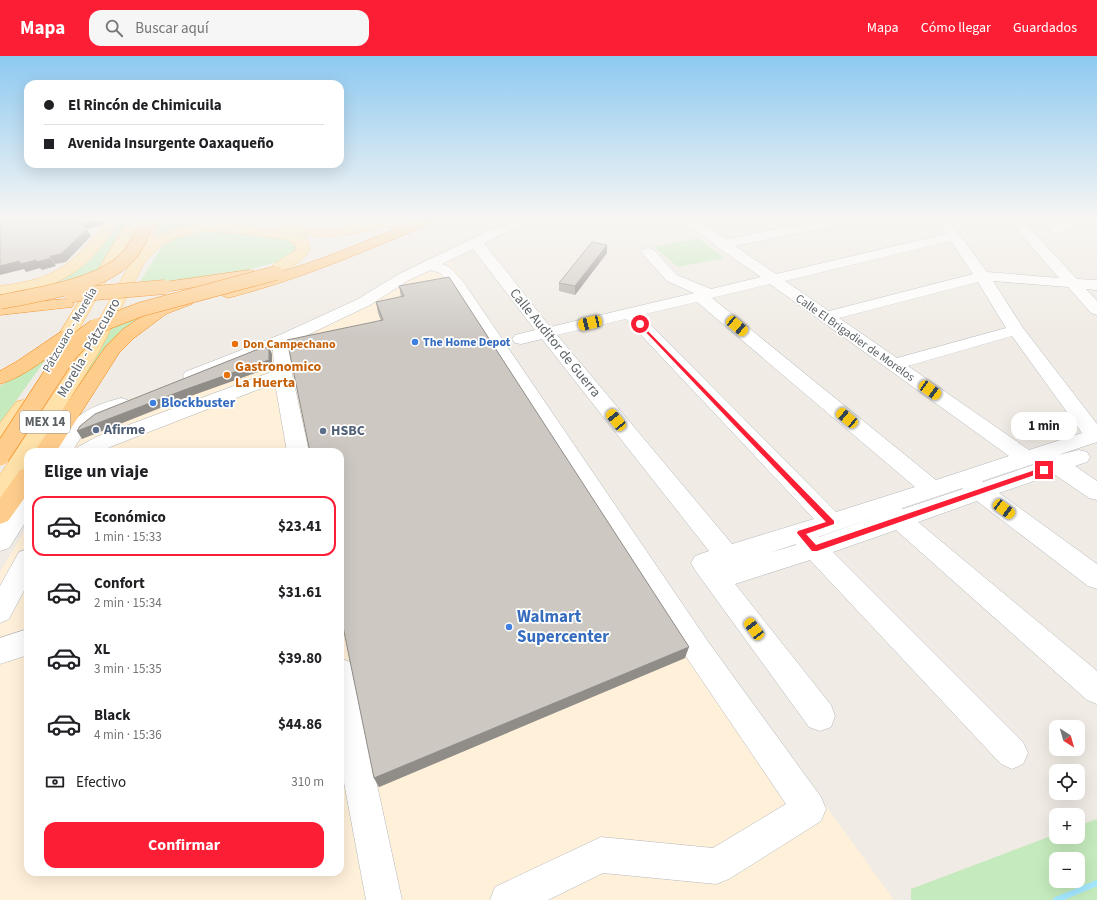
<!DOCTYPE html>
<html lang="es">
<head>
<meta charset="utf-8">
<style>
	:root { --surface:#fff; --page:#f6f6f6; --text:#202124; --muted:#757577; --line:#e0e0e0; --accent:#fb1e34 }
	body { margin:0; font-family:"Source Sans 3",sans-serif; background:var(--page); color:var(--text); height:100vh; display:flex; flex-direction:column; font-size:15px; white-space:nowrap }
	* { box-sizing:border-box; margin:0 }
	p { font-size:13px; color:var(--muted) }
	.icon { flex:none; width:22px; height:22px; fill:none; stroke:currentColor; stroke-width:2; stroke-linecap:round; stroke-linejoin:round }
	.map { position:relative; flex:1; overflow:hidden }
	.side { position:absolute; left:24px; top:392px; width:320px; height:428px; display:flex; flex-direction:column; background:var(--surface); border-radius:12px; box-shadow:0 4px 16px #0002 }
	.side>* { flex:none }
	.top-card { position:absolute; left:24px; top:24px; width:320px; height:88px; border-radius:12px; box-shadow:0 4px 16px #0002; display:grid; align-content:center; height:88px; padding:0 20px; background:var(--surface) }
	.needle { width:26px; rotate:143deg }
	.tools { position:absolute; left:1049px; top:664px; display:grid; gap:8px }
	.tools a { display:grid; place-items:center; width:36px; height:36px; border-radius:8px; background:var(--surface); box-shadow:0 4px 16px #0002; font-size:20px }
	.end { position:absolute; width:18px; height:18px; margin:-9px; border:5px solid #fb1e34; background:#fff; box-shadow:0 0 0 2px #fff }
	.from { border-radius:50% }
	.bubble { position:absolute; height:28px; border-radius:12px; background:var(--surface); box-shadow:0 4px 16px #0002; font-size:13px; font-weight:700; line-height:28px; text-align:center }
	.car { position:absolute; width:12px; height:24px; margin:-12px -6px; border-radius:5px; box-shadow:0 0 3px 1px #0007; background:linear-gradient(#f5c518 24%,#345 0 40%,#f5c518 0 76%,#345 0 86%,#f5c518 0) }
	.top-card b { display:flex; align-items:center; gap:14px; height:38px; font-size:15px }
	.top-card b+b { border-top:1px solid var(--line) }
	.top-card i { width:10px; height:10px; background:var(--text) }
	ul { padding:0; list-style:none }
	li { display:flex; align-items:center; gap:12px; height:60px; margin:0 8px 6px; padding:0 12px; border:2px solid transparent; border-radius:12px }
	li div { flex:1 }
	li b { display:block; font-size:15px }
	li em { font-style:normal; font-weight:700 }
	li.on { border-color:var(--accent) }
	li>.icon { width:36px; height:36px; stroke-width:1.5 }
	h2 { padding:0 20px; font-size:18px; line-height:48px }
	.pay { display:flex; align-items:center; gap:10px; height:44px; padding:0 20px; font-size:15px }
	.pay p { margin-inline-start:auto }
	.action { display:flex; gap:8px; margin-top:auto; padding:8px 20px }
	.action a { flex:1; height:46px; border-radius:12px; background:var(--accent); color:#fff; font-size:16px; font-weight:700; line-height:46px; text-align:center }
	header { display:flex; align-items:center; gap:24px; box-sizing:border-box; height:56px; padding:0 20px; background:var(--accent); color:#fff }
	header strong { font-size:19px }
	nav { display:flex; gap:22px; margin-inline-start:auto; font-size:14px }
	.search { width:280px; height:36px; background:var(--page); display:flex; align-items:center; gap:10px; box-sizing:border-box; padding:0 14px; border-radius:12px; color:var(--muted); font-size:15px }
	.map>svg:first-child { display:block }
	.commercial { fill:#fff0d9 }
	.green { fill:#c5eabd; fill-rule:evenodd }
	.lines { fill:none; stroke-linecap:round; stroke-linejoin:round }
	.stream { stroke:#a4e8ff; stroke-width:6 }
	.minor-casing { stroke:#b4b8bc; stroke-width:1 }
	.major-casing { stroke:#ffad4d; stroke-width:1 }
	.highway-casing { stroke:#f37c00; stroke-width:1 }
	.minor { fill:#fff; fill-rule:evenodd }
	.major { fill:#ffe2a9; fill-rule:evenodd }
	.highway { fill:#ffcd8b; fill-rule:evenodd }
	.highway-bridge-far1-casing { stroke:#f37c00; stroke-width:15; stroke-linecap:butt }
	.highway-bridge-casing { stroke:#f37c00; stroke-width:20; stroke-linecap:butt }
	.highway-bridge-far1 { stroke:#ffcd8b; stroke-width:14 }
	.highway-bridge { stroke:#ffcd8b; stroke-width:19 }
	.wall { fill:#b0aca7 }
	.shaded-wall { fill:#908c88 }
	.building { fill:#cdc8c2; stroke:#908c88 }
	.route { fill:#fb1e34 }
	.shop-dot { fill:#3f7fe0; stroke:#fff; stroke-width:1.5 }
	.food-dot { fill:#e8710a; stroke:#fff; stroke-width:1.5 }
	.service-dot { fill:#5c6f8a; stroke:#fff; stroke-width:1.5 }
	.labels { text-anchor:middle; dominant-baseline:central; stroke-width:3.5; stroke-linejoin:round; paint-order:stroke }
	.far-street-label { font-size:12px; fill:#5c6266; stroke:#fff }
	.far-shop-label { font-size:12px; font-weight:bold; fill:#366cbe; stroke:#fff; text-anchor:start }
	.far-food-label { font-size:12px; font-weight:bold; fill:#c56008; stroke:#fff; text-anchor:start }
	.shield { fill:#fff; stroke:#8d9194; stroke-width:1 }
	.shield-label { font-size:13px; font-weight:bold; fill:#5c6266 }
	.street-label { font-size:14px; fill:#5c6266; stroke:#fff }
	.food-label { font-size:14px; font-weight:bold; fill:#c56008; stroke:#fff; text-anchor:start }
	.shop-label { font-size:14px; font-weight:bold; fill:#366cbe; stroke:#fff; text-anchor:start }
	.service-label { font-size:14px; font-weight:bold; fill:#4e5e75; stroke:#fff; text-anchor:start }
	.near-shop-label { font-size:17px; font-weight:bold; fill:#366cbe; stroke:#fff; text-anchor:start }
</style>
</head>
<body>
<header>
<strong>Mapa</strong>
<div class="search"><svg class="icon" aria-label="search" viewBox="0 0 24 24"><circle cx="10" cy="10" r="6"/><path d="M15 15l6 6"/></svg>Buscar aquí</div>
<nav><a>Mapa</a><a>Cómo llegar</a><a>Guardados</a></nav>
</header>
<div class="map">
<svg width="1097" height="844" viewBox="0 0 1097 844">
	<rect width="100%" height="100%" fill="#f0ebe4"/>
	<path class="commercial" d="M449,204L671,536L894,844H0V516L28,469V816H340V396H72L89,358L178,325Z"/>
	<g class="green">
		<path d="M123,163H130L86,233L50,229L82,211L91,203Z"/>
		<path d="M163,163H185L207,168L178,172L156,180Z"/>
		<path d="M204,174L280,181L298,187L299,194L281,205L243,215L203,222L150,228L140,226L165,185L172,180Z"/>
		<path d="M698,182L724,202L678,211L654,191Z"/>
		<path d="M169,246L87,321L83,322L124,251Z"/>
		<path d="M51,296L0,367V330L27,314Z"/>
		<path d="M1097,763V844H911V833L1056,778V781H1078V770ZM1056,803H1078V825H1056Z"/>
	</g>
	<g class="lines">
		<path class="stream" d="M1056,844L1097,827"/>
		<defs>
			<g id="minor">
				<path d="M513,163H529L528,166L484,187L550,271L694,237L667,225L641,196L643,193L648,192L653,193L677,219L711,233L761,221L717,191L682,163H696L726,183L827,163H852L851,166L846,167L735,190L776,218L946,178L936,163H948L987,216L1059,222L1008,163H1021L1077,223L1097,224V234L1086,233L1097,245V259L1091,257L1068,231L993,225L1023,272L1097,368V386L1058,399L1079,394L1087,396L1090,401L1087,406L1075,410L1097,425V444L1089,442L1054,418L999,437L1097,508V533L1088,530L977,445L918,466L1097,615V648L1087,644L896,474L833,496L1023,686L1028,697L1023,708L1012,713L1001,708L810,504L735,528L831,649L835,660L831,671L820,675L809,671L695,514L691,507L695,500L709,495L542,283L521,288L515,287L512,283L515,279L535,274L473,193L442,208L450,211L464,227L709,587L821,741L826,753L821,765L729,823L716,828L603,817L548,844H490L495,831L601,781L713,792L786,748L689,605L453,232L440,217L431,214L409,224L370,249L295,285L290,295L292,318L309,396H287L275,327L110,391L101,396H74L78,391L96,381L274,315L273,294L199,324L192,326L185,324L183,320L185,316L282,278L358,243L399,218ZM951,185L973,218L829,255L785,225ZM978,226L1006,272L897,302L839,262ZM770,228L1009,400L936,424L712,242ZM697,246L915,431L836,456L641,259ZM626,263L814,463L732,488L557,279ZM1012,280L1082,377L1029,394L908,310ZM1039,406V407L983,426L982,425ZM962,432L963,433L903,453L902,452ZM881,459L819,481H818ZM796,488V489L769,497Z"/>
				<path d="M1041,163H1054L1059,168L1068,163H1083L1082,166L1058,178L1053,177Z"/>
				<path d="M121,342L128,344L131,348C125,357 110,358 100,363C87,370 79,384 72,396H50C71,362 83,352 121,342Z"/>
				<path d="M28,436V462L9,492L0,495V466L20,438Z"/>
				<path d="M28,493V527L9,563L0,567V530L19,496Z"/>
				<path d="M28,573V599L0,608V582Z"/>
				<path d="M340,602L350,606L354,616L362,660L402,844H366L340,705Z"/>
			</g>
			<g id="major">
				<path d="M108,163H121C85,216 65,231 0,240V230C58,223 74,208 108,163Z"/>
				<path d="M129,163H141L64,300L61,304L55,305L49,304L46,300Z"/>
				<path d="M149,163H161L154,182C195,160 235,169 279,174L280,170L285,169L326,173L390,163H404L405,165L404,168L399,169L346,179L326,181L296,178L307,183L310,194C303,204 287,217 274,214L272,211L274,208L296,194L295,188L284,183L237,177L204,175L177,181L161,190L145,205L99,296L37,396H28V410L8,443L0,445V419L81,296L130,208Z"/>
				<path d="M23,344L30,346L33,350L7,387L0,389V367L16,346Z"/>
			</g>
			<g id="highway">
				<path d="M419,163H436L435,166C367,194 299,224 228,242L223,240L220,237L223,234C232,231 259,227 265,220C318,207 368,184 419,163Z"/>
				<path d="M249,214L254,215L256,218L254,221L165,236L160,234L157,231L160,228L165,226Z"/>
				<path d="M186,240L192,242L194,245L192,248L166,258L134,282L119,297L56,396H34L106,290L122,274L154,252Z"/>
				<path d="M66,243L72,245L74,248L72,251L0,259V249Z"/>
				<path d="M68,274L74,275L76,279L74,283C53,297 25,321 0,328V315L16,306L62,275Z"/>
				<path d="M28,412V437L8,465L0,468V442L20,414Z"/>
			</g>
		</defs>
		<use href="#minor" class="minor-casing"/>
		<use href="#major" class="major-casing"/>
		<use href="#highway" class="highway-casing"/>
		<use href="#minor" class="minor"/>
		<use href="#major" class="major"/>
		<use href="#highway" class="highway"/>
		<defs>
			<g id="highway-bridge-far1">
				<path d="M72,239L165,231"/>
				<path d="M0,246C37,239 106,229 130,198C139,188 143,175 148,163"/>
				<path d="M95,273L108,266L142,253L276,217"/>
			</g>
			<path id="highway-bridge" d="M0,400L66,299L78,286L97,272"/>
		</defs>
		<use href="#highway-bridge-far1" class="highway-bridge-far1-casing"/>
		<use href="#highway-bridge" class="highway-bridge-casing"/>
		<use href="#highway-bridge-far1" class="highway-bridge-far1"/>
		<use href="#highway-bridge" class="highway-bridge"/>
	</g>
	<g class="wall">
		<path d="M607,189V197L575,239L559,235V227Z"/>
		<path d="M399,230L685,602L379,731L374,722L381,265L378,257L376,246L401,241Z"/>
	</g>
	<g class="shaded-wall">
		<path d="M91,163H107L102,169L86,173L81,165Z"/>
		<path d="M87,173L91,180L66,206L55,208L50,200Z"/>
		<path d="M607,189V197L575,239V230Z"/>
		<path d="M51,202L56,210L42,214L40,212L26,216L24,213L0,219V210L19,205L36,204Z"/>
		<path d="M269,291L272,298V311L188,341L82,383L77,375Z"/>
		<path d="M689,591L685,602L379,731L374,722Z"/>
	</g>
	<g class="building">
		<path d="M0,163H91L81,165L87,173L61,198L50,200L51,202L37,206L36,204L21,208L19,205L0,210Z"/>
		<path d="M592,186L607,189L575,230L559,227Z"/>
		<path d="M449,221L689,591L374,722L340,556V396H310L287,284L383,264L376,246L404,240L399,230Z"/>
		<path d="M269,291V304L184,334L77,375L80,370L95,358L256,294Z"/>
	</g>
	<linearGradient id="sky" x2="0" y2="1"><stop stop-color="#8dc9f1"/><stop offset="0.58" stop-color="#f8f6f3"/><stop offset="1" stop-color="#f8f6f3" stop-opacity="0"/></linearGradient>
	<rect width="1097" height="281" fill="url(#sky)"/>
	<path class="route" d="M640,267L834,465V468L806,478L816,489L1041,412L1044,411L1047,414L1046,415L817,495H812L797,477L798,475L826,466L639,269Z"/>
	<g class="shop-dot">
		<circle cx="415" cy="286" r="4"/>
		<circle cx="153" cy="347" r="4"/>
		<circle cx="509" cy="571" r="4"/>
	</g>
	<g class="food-dot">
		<circle cx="235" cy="288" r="4"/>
		<circle cx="227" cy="319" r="4"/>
	</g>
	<g class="service-dot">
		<circle cx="96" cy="374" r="4"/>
		<circle cx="323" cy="375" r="4"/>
	</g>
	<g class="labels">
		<g class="far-street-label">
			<text transform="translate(70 274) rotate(-60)">Pátzcuaro - Morelia</text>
			<text transform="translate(855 282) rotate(35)">Calle El Brigadier de Morelos</text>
		</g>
		<g class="far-shop-label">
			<text x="423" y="286">The Home Depot</text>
		</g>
		<g class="far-food-label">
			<text x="243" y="288">Don Campechano</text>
		</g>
		<rect class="shield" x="20" y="355" width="50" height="22" rx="3"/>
		<g class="shield-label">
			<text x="45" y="366">MEX 14</text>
		</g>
		<g class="street-label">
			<text transform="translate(555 287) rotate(51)">Calle Auditor de Guerra</text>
			<text transform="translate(89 292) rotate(-60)">Morelia - Pátzcuaro</text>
		</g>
		<g class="food-label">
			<text x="235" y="311">Gastronomico<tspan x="235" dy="16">La Huerta</tspan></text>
		</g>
		<g class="shop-label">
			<text x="161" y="347">Blockbuster</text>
		</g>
		<g class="service-label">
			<text x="104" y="374">Afirme</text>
			<text x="331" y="375">HSBC</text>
		</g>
		<g class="near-shop-label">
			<text x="517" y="561">Walmart<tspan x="517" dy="20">Supercenter</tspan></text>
		</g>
	</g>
</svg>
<div class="tools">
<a><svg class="needle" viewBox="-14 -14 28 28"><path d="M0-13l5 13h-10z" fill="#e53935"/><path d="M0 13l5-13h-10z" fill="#757577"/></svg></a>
<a><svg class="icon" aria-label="locate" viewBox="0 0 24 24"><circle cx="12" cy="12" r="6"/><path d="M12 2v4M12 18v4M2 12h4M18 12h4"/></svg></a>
<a>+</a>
<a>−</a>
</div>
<i class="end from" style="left:640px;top:268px"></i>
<i class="end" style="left:1044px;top:414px"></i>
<div class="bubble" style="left:1011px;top:356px;width:66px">1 min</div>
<i class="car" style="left:590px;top:267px;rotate:257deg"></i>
<i class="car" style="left:737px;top:270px;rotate:130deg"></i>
<i class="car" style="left:930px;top:334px;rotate:125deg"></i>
<i class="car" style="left:847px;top:362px;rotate:310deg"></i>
<i class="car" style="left:616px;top:364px;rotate:321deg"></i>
<i class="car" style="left:1004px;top:453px;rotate:127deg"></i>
<i class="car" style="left:754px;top:573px;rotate:323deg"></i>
<div class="top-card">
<b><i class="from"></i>El Rincón de Chimicuila</b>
<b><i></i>Avenida Insurgente Oaxaqueño</b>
</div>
<section class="side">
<h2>Elige un viaje</h2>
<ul>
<li class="on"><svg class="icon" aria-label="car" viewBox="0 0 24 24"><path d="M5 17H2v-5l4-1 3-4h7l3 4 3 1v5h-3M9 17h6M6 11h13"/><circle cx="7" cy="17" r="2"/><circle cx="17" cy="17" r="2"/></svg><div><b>Económico</b><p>1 min · 15:33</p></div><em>$23.41</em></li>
<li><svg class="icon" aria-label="car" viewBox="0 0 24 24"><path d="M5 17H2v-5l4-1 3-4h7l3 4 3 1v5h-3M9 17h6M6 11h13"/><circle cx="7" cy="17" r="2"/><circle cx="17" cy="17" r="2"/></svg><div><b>Confort</b><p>2 min · 15:34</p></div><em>$31.61</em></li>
<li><svg class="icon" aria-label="car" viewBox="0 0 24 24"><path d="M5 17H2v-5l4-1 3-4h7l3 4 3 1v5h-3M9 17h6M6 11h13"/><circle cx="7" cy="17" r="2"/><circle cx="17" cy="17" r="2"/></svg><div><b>XL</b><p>3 min · 15:35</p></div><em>$39.80</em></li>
<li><svg class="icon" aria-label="car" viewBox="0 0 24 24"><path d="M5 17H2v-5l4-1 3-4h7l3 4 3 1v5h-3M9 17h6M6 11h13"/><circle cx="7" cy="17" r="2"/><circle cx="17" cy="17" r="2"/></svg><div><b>Black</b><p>4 min · 15:36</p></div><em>$44.86</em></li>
</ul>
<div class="pay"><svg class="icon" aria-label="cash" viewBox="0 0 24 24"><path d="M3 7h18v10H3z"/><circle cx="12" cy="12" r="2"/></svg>Efectivo<p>310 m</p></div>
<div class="action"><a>Confirmar</a></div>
</section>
</div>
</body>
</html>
